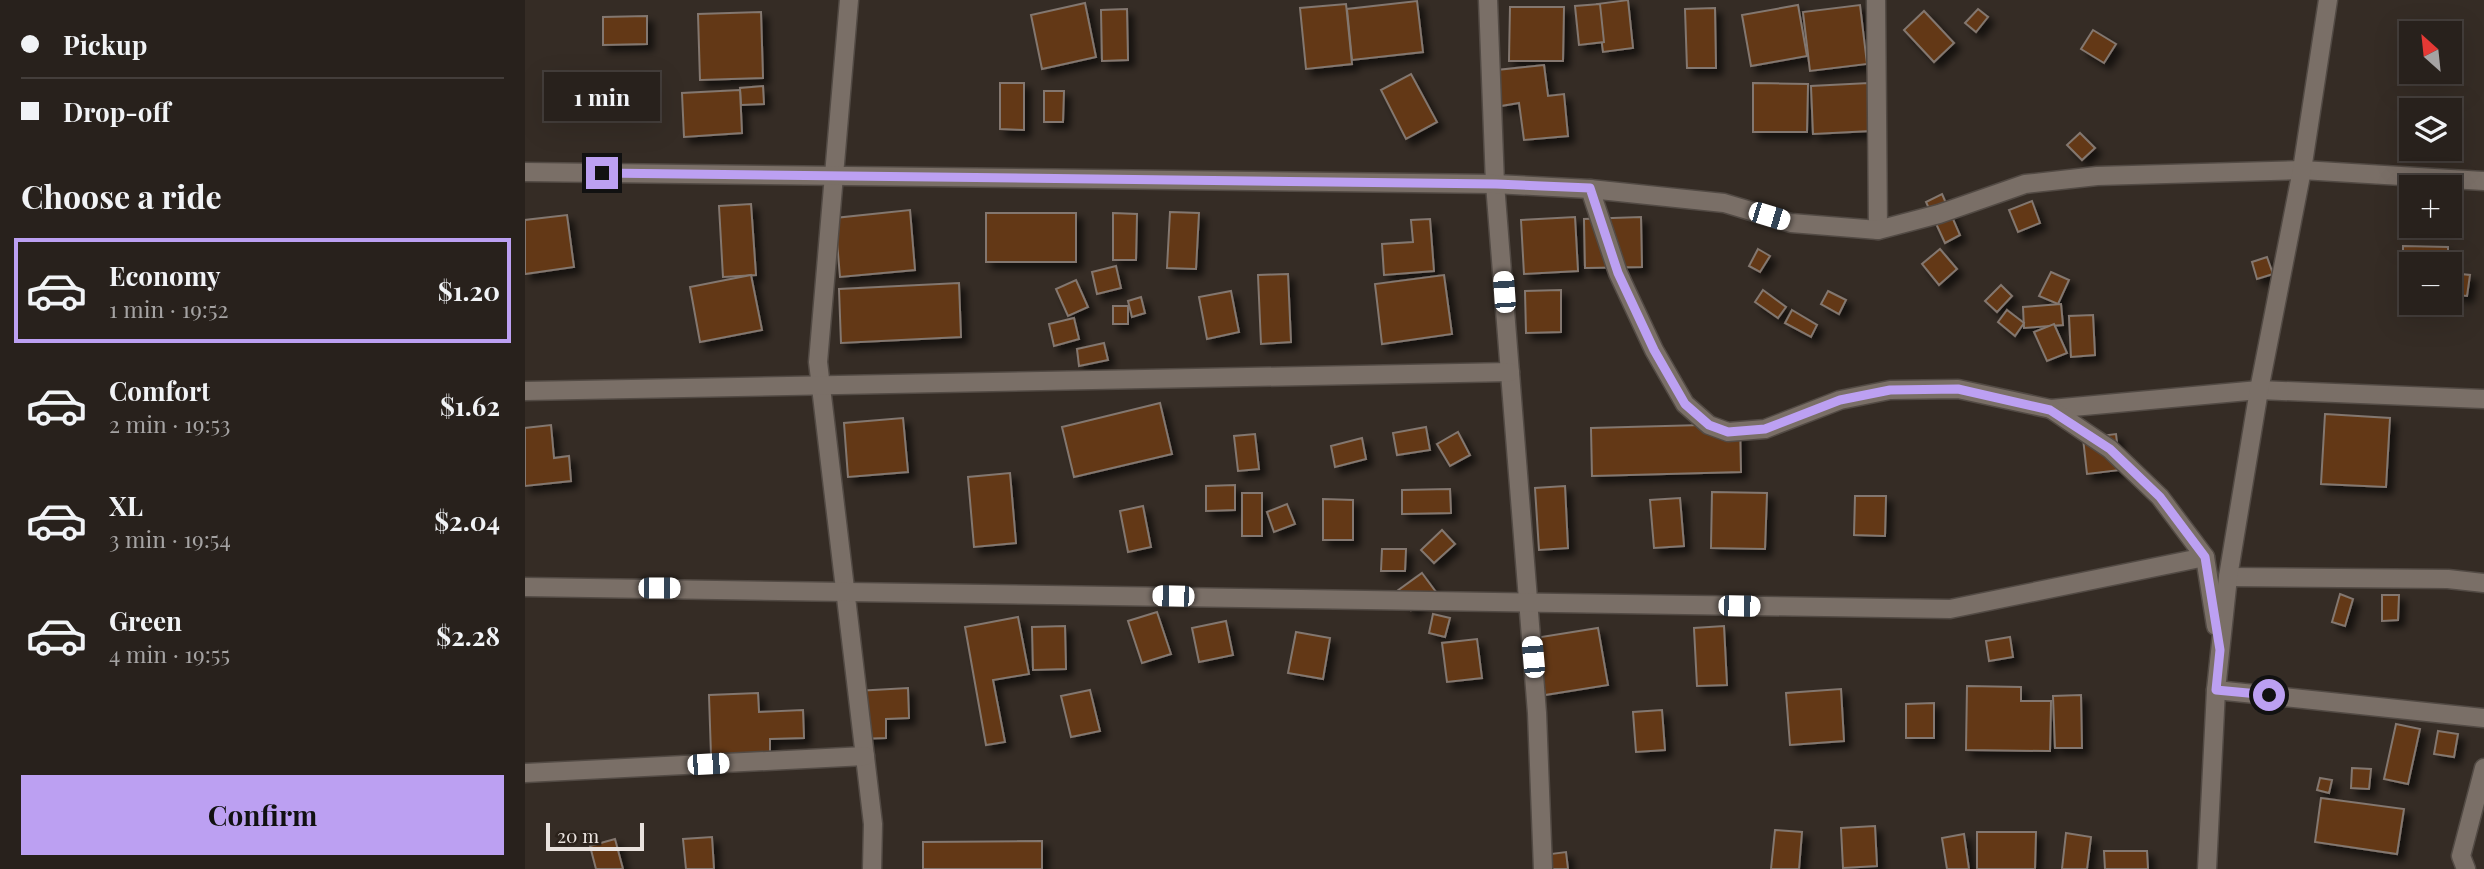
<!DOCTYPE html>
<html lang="en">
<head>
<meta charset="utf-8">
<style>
	:root { --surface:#28211c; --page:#342e29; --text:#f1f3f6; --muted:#a5a3a3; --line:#443e3b; --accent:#bca0f2 }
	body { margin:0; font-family:"Playfair Display",serif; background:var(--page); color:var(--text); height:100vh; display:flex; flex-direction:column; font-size:26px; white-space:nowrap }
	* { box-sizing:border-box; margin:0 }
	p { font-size:23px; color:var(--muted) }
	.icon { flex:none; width:38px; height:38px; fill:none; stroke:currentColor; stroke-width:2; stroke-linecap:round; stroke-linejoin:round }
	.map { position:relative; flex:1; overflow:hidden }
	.panel { display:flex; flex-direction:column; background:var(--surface); width:525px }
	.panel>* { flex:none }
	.hud { display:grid; align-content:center; height:154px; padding:0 21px; background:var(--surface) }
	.needle { width:46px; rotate:333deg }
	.controls { position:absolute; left:1874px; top:21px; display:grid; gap:14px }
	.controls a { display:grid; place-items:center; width:63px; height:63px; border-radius:0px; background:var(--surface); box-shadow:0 7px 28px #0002,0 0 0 2px var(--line); font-size:35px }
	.scale { position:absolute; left:21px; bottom:18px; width:98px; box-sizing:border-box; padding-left:7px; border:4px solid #e9e2de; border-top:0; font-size:19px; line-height:24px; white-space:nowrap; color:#e9e2de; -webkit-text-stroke:5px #2b221b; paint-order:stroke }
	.end { position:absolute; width:32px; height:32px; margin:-16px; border:9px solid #bca0f2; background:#111; box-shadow:0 0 0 4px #111 }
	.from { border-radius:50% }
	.bubble { position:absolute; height:49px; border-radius:0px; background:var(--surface); box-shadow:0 7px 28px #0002,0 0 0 2px var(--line); font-size:23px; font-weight:700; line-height:49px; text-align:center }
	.car { position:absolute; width:21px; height:42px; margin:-21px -10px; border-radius:9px; box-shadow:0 0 5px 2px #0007; background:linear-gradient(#fff 24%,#345 0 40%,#fff 0 76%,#345 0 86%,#fff 0) }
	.hud b { display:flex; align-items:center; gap:24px; height:66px; font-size:26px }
	.hud b+b { border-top:2px solid var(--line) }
	.hud i { width:18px; height:18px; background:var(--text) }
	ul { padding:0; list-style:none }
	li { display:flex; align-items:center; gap:21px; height:105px; margin:0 14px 10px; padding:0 7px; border:4px solid transparent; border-radius:0px }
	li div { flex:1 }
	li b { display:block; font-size:26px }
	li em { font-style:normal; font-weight:700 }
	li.selected { border-color:var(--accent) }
	li>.icon { width:63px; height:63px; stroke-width:1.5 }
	h2 { padding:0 21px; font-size:32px; line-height:84px }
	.cta { display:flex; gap:14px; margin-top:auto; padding:14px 21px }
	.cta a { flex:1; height:80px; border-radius:0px; background:var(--accent); color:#111; font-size:28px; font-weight:700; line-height:80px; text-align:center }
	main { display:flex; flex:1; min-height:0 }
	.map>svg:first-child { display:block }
	.building { fill:#643812; stroke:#83776f; stroke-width:2; filter:url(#shadow) }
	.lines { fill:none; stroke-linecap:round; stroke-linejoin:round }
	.minor-casing { stroke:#524a44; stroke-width:21 }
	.minor { stroke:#7a6f67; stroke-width:18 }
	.route { stroke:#bca0f2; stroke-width:9 }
</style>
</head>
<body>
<main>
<section class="panel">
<div class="hud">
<b><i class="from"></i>Pickup</b>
<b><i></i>Drop-off</b>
</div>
<h2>Choose a ride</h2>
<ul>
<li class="selected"><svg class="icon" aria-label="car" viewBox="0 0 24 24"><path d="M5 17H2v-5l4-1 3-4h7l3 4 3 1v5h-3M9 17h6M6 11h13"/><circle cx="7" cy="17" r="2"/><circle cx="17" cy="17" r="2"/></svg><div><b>Economy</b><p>1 min · 19:52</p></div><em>$1.20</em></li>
<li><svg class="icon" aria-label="car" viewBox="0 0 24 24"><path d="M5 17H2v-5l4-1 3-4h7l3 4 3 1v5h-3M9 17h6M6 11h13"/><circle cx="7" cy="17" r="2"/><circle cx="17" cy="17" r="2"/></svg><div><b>Comfort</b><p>2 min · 19:53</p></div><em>$1.62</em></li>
<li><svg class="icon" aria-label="car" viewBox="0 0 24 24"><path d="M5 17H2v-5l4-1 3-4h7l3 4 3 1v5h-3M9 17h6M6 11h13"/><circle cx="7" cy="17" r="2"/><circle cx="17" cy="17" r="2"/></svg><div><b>XL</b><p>3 min · 19:54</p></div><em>$2.04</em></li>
<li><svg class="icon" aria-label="car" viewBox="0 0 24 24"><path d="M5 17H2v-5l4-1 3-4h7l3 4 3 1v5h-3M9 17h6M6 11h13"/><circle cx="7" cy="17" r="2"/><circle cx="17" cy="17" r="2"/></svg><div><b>Green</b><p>4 min · 19:55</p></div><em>$2.28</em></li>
</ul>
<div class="cta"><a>Confirm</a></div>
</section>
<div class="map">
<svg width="1959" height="869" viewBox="0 0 1959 869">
	<defs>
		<filter id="shadow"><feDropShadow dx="6" dy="6" stdDeviation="3.5" flood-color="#0009"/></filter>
	</defs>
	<rect width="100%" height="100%" fill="#352c25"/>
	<g class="building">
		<path d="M1103,0L1108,48L1078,52L1072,4Z"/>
		<path d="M892,1L898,52L827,60L822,9Z"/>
		<path d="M560,3L571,57L517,69L506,15Z"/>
		<path d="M821,4L827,64L781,69L775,8Z"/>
		<path d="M1075,4L1079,42L1054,45L1050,6Z"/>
		<path d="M1273,5L1282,56L1226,66L1217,15Z"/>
		<path d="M1335,5L1342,64L1285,71L1278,12Z"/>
		<path d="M985,7H1039L1038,61H984Z"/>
		<path d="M1190,8L1191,68H1162L1160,9Z"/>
		<path d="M602,9L603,60L577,61L576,10Z"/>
		<path d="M1453,9L1463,17L1451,32L1440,23Z"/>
		<path d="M1399,11L1429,43L1409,62L1379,30Z"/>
		<path d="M236,12L238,78L175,80L173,14Z"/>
		<path d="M122,16V44L78,45V17Z"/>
		<path d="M1568,30L1591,44L1579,63L1556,49Z"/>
		<path d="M1019,65L1023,96L1039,94L1043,136L999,140L994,103L976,106L972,70Z"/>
		<path d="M886,74L912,122L881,139L856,90Z"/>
		<path d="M475,83H499V130L475,129Z"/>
		<path d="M1228,83L1283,84L1282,132H1228Z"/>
		<path d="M1344,83L1346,131L1288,134L1286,86Z"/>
		<path d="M238,86L239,104L216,105L215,88Z"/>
		<path d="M215,90L217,133L159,137L157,93Z"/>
		<path d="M519,91H539L538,122H519Z"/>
		<path d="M1555,133L1570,148L1557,160L1542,145Z"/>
		<path d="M1417,194L1435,235L1420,243L1401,202Z"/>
		<path d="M1507,201L1515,223L1493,232L1484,210Z"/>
		<path d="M226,204L231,275L198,277L194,206Z"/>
		<path d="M385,210L390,270L315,277L310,218Z"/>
		<path d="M645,212L674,213L671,269L642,268Z"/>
		<rect x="461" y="213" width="90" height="49"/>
		<path d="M588,213L612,214L611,260H588Z"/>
		<path d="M42,215L49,267L0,274V220Z"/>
		<path d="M1050,217L1053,271L999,274L996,220Z"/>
		<path d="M1116,217L1117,267L1060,268L1059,219Z"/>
		<path d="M905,219L909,271L859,275L857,244L888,242L886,220Z"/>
		<path d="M1878,246L1923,247V264H1886V270H1878Z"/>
		<path d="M1233,249L1245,256L1235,272L1224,266Z"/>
		<path d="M1415,249L1432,269L1414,285L1397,264Z"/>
		<path d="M1742,257L1748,274L1732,279L1727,262Z"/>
		<path d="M591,266L596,288L572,294L567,272Z"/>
		<path d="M1526,272L1544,280L1533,304L1514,296Z"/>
		<path d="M1926,273L1945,275L1942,296L1925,294Z"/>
		<path d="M763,274L766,342L736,344L733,275Z"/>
		<path d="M226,275L237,330L175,342L165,287Z"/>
		<path d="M919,275L927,334L857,344L850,284Z"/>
		<path d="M1875,276H1886V303H1898V305H1875Z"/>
		<path d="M551,280L563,307L543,316L531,289Z"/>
		<path d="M434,283L436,337L316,343L314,289Z"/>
		<path d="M1476,285L1487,296L1472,312L1460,301Z"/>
		<path d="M1036,290V332L1001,333L1000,291Z"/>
		<path d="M1238,290L1261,307L1253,318L1230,302Z"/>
		<path d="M706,291L714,332L682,339L674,297Z"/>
		<path d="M1303,291L1321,300L1314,314L1296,304Z"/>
		<path d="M616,297L620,313L607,317L603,301Z"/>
		<path d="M1536,304L1538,325L1499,328L1498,307Z"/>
		<rect x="588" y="306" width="15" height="18"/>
		<path d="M1267,310L1292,325L1286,337L1260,323Z"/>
		<path d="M1482,310L1499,323L1490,336L1473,322Z"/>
		<path d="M1568,315L1570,355L1546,357L1544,316Z"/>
		<path d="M549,318L554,339L529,346L524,324Z"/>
		<path d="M1529,324L1542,353L1522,361L1509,332Z"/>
		<path d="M579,343L583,360L554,366L552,349Z"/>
		<path d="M635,403L647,454L549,477L537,427Z"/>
		<path d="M1800,414L1865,418L1861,487L1796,484Z"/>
		<path d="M378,418L383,472L323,477L319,423Z"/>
		<path d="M1215,424L1216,472L1067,476L1066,428Z"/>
		<path d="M26,425L29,458L44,456L46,481L0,486V428Z"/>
		<path d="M901,427L905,450L872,455L868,433Z"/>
		<path d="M933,432L945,455L925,466L912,444Z"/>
		<path d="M730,434L734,469L713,471L709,436Z"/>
		<path d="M1591,434L1595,470L1562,474L1558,438Z"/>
		<path d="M837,438L841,459L810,467L806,446Z"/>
		<path d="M485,473L491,543L449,547L443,477Z"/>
		<path d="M710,485V510L681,511V486Z"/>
		<path d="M1040,486L1043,548L1014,550L1010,488Z"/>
		<path d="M925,489L926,513L877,514V490Z"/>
		<path d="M1187,492L1242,493L1240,549L1186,548Z"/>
		<rect x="717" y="493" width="20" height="43"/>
		<path d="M1330,496H1361L1360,536L1329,535Z"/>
		<path d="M1155,498L1159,546L1129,548L1125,500Z"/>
		<path d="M798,499L828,500V540H798Z"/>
		<path d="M762,504L770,524L749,532L742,512Z"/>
		<path d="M618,506L626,547L603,552L595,511Z"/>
		<path d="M917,530L930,544L909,563L896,550Z"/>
		<path d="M857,549H881L880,571H856Z"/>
		<path d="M897,573L911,592L886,610L872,591Z"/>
		<path d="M1815,594L1828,599L1820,626L1807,622Z"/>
		<path d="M1857,595H1874L1873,620L1857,621Z"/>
		<path d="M632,612L646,654L617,663L603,621Z"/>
		<path d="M908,614L925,618L920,637L904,633Z"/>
		<path d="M493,617L504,674L468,680L480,742L461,745L440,627Z"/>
		<path d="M701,621L708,655L674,662L667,628Z"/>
		<path d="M540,626L541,669L508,670L507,627Z"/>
		<path d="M1199,626L1202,685L1172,686L1169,628Z"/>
		<path d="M1073,628L1083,685L1020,695L1010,638Z"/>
		<path d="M771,632L805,638L798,679L763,673Z"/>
		<path d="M1485,637L1488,657L1464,661L1461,641Z"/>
		<path d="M952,639L957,678L922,682L917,643Z"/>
		<path d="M1442,686L1496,687V701H1526L1525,751L1441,750Z"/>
		<path d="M383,688L384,718L361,719V738L333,739L331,691Z"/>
		<path d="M1316,689L1319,741L1265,745L1261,693Z"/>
		<path d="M565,690L575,731L546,737L536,696Z"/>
		<path d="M233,693L234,712L278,710L279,738L245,739V753L186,755L184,695Z"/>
		<path d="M1556,695L1557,748H1530L1528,696Z"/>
		<path d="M1409,703V738H1381V704Z"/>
		<path d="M1137,710L1140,750L1111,752L1108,712Z"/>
		<path d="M1871,724L1895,729L1883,784L1859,779Z"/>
		<path d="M1913,731L1933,734L1929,757L1909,754Z"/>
		<path d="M1827,768L1846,769L1844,789L1826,788Z"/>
		<path d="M1795,778L1807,780L1804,793L1792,790Z"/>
		<path d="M1796,798L1879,809L1872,854L1790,842Z"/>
		<path d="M1350,826L1352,866L1318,868L1316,828Z"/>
		<path d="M1250,830L1277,832L1274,869H1246Z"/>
		<path d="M1452,832H1511L1510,869H1452Z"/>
		<path d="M1541,833L1566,837L1562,869H1537Z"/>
		<path d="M1439,834L1444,869H1422L1417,838Z"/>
		<path d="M187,837L189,869H161L158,839Z"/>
		<path d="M90,839L98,869H71L65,846Z"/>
		<path d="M517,841V869H398V842Z"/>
		<path d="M1579,851H1622L1623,869H1580Z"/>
		<path d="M1041,852L1043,869H1019L1018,855Z"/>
	</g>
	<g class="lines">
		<defs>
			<g id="minor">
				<path d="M324,0L293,362L348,824L347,869"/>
				<path d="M963,0L970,184L1012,713L1018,869"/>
				<path d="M1351,0L1353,230"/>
				<path d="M0,172L970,184L1065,189L1093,273L1129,350L1160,404L1184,425L1203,432L1240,429L1315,400L1365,390L1433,389L1526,409L1734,390L1959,399"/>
				<path d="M1065,189L1199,203L1266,223L1353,230L1414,214L1500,184L1572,176L1777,170L1959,181"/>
				<path d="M0,391L985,372"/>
				<path d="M1526,409L1585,449L1635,497L1680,557L1691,626"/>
				<path d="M1703,577L1923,579L1959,583"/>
				<path d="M0,587L1425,609L1680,557"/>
				<path d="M1691,690L1959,718"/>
				<path d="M0,773L340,756"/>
				<path d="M1682,869L1691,690L1703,577L1734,390L1777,170L1803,0"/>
				<path d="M1941,869L1936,856L1959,768"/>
			</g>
		</defs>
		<use href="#minor" class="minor-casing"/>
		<use href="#minor" class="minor"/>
	</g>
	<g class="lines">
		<path class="route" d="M77,173L971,184L1065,188L1093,273L1129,350L1160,404L1184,425L1203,432L1240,429L1315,400L1365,390L1433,389L1525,410L1585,449L1635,497L1680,557L1695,650L1691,690L1744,695"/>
	</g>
</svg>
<div class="controls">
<a><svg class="needle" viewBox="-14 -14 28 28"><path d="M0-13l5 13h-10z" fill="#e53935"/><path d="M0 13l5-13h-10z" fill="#a5a3a3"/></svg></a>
<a><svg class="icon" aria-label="layers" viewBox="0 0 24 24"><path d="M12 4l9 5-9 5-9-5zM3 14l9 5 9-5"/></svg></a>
<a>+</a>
<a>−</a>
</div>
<div class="scale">20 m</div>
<i class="end from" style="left:1744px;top:695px"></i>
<i class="end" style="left:77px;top:173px"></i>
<div class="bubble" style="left:19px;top:72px;width:116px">1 min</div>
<i class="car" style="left:1244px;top:216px;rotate:107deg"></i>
<i class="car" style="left:979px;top:292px;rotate:356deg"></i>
<i class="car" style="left:134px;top:588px;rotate:90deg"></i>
<i class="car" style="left:648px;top:596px;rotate:271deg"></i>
<i class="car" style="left:1214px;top:606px;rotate:91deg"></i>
<i class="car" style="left:1008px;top:657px;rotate:355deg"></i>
<i class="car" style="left:183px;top:764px;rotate:87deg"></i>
</div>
</main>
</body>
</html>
